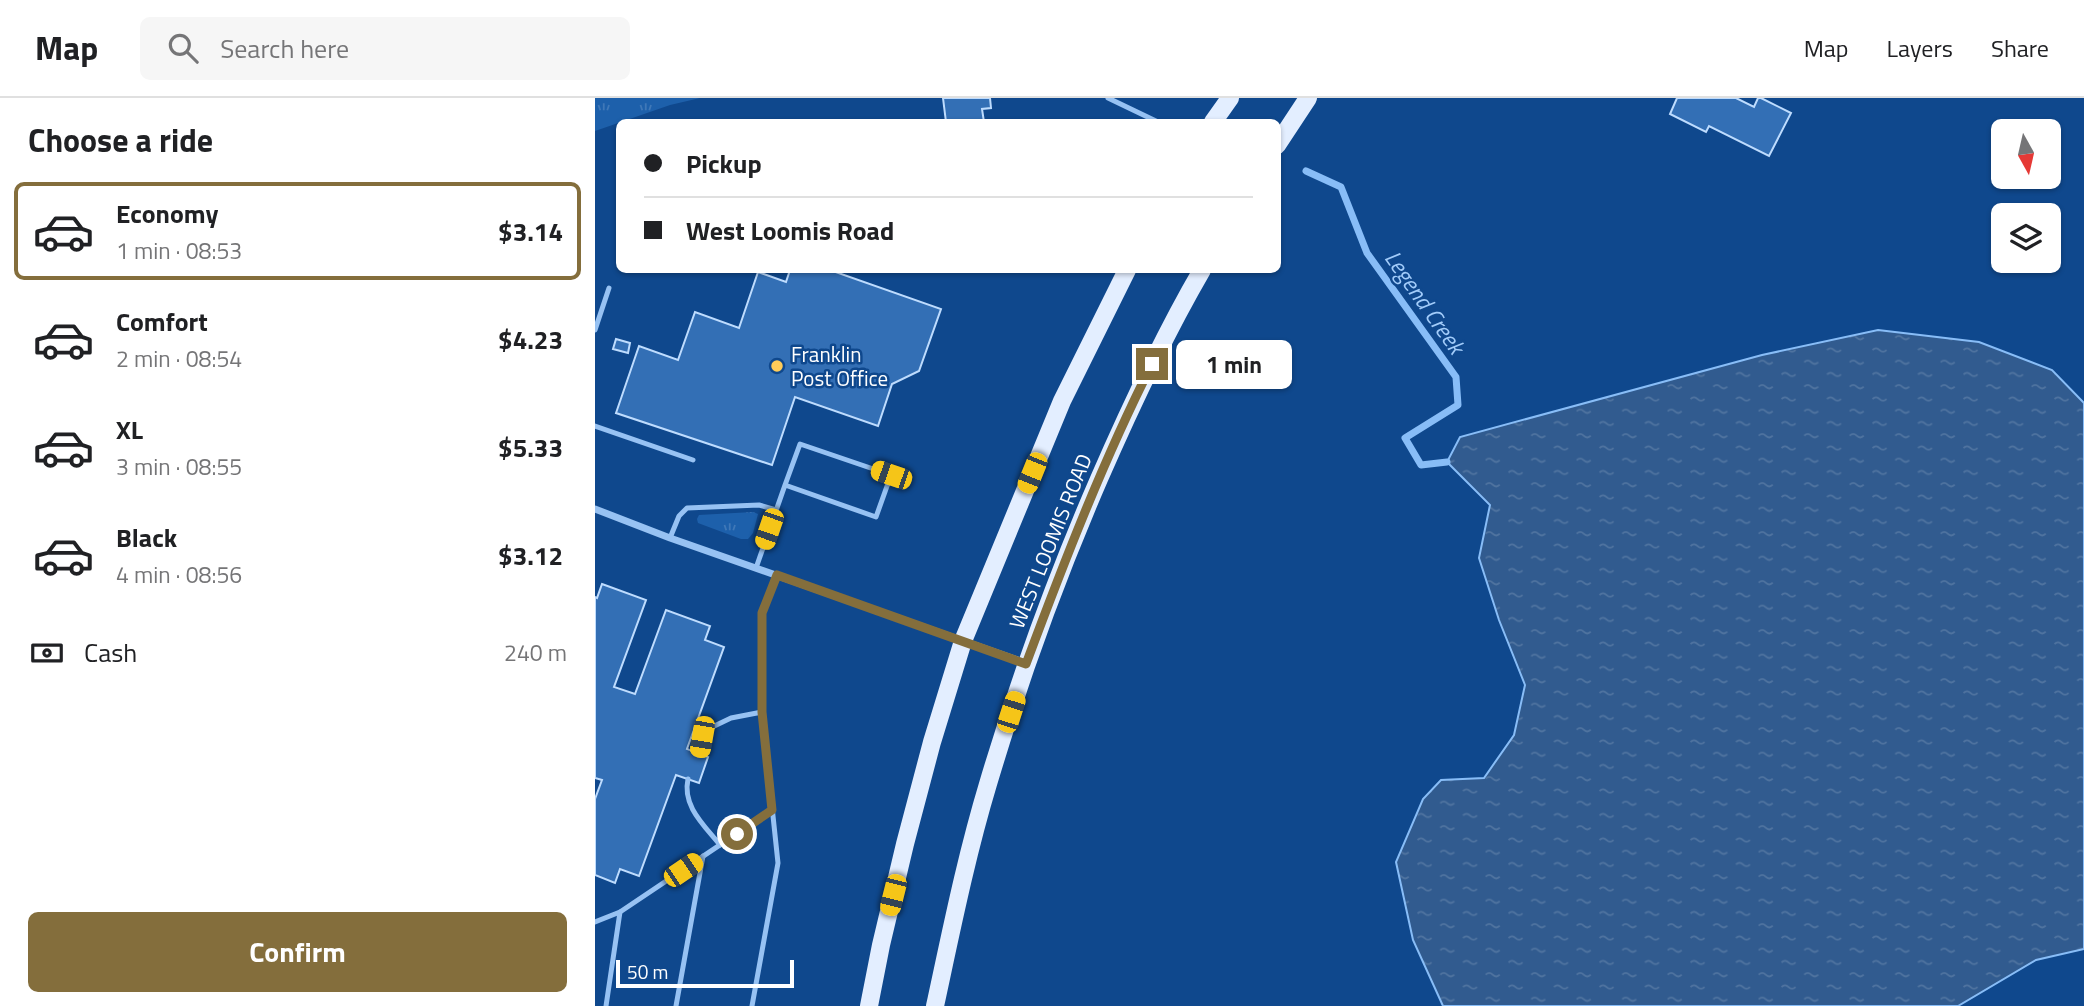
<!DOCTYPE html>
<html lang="en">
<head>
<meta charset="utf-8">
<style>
	:root { --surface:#fff; --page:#f6f6f6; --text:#202124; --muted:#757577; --line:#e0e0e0; --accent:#846e3c }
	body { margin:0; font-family:"Titillium Web",sans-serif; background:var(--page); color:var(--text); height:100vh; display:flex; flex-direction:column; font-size:26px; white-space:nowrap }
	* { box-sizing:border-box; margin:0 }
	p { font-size:23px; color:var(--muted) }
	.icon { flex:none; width:38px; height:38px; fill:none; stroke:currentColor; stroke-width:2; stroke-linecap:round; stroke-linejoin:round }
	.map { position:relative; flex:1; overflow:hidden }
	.details { display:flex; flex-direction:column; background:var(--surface); width:595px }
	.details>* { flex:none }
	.guide { position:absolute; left:21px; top:21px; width:665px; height:154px; border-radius:10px; box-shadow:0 2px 5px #0004; display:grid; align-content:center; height:154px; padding:0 28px; background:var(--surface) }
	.needle { width:46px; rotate:172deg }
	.fabs { position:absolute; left:1396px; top:21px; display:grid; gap:14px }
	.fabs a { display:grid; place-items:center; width:70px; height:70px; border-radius:10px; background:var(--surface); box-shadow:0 2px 5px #0004; font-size:35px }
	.scale { position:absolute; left:21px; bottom:18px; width:178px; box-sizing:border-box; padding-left:7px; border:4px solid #fff; border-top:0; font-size:19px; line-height:24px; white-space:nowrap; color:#fff; -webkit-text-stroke:5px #0f488d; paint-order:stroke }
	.end { position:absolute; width:32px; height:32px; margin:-16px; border:9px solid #846e3c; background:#fff; box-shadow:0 0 0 4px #fff }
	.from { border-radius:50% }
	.bubble { position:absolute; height:49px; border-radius:10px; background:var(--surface); box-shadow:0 2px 5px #0004; font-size:23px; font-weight:700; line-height:49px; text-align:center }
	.car { position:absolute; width:21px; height:42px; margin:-21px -10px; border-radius:9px; box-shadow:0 0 5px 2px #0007; background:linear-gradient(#f5c518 24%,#345 0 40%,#f5c518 0 76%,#345 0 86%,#f5c518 0) }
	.guide b { display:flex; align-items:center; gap:24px; height:66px; font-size:26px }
	.guide b+b { border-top:2px solid var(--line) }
	.guide i { width:18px; height:18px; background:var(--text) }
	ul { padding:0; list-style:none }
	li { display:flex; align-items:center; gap:21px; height:98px; margin:0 14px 10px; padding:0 14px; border:4px solid transparent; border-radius:10px }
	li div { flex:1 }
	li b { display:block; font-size:26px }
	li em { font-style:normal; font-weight:700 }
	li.on { border-color:var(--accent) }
	li>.icon { width:63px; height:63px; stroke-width:1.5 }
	h2 { padding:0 28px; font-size:32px; line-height:84px }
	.pay { display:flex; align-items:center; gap:18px; height:77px; padding:0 28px; font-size:26px }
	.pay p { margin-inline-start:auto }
	.cta { display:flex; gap:14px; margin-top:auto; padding:14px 28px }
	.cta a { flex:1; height:80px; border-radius:10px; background:var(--accent); color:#fff; font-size:28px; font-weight:700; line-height:80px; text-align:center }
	header { display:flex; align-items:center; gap:42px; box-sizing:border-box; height:98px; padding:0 35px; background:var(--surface); border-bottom:2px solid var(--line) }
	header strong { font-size:33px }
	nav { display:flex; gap:38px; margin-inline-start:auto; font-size:24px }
	.search { width:490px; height:63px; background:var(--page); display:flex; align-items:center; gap:18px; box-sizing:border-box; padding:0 24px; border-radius:10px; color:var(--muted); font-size:26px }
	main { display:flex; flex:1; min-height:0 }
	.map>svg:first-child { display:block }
	.grass { fill:url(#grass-tufts) }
	.water { fill:url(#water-ripples); stroke:#88bdf7; stroke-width:2 }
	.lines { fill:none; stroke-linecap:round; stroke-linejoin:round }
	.stream { stroke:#88bdf7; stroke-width:7 }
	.building { fill:#336fb5; stroke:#bedcfe; stroke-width:2 }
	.service { stroke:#97c2f3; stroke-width:5 }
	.minor { stroke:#97c2f3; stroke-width:7 }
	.primary { stroke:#e3eeff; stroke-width:18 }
	.route { stroke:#846e3c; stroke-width:9 }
	.poi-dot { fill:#ffcc59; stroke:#0f488d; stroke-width:2.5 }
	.labels { text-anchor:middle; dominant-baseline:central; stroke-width:5; stroke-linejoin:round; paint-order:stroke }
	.poi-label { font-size:21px; fill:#fff; stroke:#0f488d; text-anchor:start }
	.street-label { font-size:21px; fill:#fff; stroke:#0f488d }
	.water-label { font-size:23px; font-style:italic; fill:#a2ccfa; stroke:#0f488d }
</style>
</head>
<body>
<header>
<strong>Map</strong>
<div class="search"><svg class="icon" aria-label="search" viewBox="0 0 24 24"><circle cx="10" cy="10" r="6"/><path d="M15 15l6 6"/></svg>Search here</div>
<nav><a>Map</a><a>Layers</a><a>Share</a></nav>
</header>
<main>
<section class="details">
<h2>Choose a ride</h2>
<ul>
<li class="on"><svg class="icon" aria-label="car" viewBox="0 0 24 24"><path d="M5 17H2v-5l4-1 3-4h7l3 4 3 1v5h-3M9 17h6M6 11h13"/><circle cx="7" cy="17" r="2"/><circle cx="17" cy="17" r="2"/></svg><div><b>Economy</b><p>1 min · 08:53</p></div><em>$3.14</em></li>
<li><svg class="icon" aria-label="car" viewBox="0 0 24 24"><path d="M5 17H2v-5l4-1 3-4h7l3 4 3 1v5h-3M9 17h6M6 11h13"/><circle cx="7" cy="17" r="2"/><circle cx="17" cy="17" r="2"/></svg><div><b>Comfort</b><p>2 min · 08:54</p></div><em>$4.23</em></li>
<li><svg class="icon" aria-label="car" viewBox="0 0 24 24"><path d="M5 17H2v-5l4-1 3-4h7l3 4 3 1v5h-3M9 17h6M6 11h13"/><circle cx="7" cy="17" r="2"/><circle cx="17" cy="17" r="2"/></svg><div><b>XL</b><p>3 min · 08:55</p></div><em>$5.33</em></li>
<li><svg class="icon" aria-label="car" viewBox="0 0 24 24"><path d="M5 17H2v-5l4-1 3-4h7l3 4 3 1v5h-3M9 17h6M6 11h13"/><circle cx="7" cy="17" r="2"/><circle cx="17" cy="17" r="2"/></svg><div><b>Black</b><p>4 min · 08:56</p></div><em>$3.12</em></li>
</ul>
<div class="pay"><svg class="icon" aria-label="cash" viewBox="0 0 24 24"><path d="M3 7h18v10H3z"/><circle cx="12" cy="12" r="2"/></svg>Cash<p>240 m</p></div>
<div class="cta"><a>Confirm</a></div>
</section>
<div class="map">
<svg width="1489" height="908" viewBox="0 0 1489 908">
	<defs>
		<pattern id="grass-tufts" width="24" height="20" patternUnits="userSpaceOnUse" patternTransform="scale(1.75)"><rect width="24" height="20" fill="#1d60ab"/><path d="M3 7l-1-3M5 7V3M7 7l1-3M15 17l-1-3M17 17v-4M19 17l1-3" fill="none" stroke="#3f78b8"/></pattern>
		<pattern id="water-ripples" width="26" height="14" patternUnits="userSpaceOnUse" patternTransform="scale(1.75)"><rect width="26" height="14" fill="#315b8f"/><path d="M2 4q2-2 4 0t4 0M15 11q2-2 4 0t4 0" fill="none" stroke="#5074a0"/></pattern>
	</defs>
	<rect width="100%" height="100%" fill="#0f488d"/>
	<g class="grass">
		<path d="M0,0H105L75,7L0,33Z"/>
		<path d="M158,414L163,416L158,435L153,441H146L103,425L102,421L104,417Z"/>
	</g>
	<path class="water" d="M1283,232L1384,244L1457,272L1489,305V851L1441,862L1363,908H848L818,842L801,764L828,701L846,682L889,680L919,637L930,587L904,522L884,460L895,407L852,364L865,339L1167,257Z"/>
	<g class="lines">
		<path class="stream" d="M711,73L746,89L772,155L861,279L863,307L810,340L826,367L852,364"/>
	</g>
	<g class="building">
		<path d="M348,0H395L396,10L387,11L389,24H351Z"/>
		<path d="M1082,0H1141L1159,9L1163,0H1166L1196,15L1174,58L1114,28L1111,34L1075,16Z"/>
		<path d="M195,172H235L346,211L324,273L297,286L283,328L200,299L177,367L21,315L44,248L83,262L100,214L144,230L163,174L191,184Z"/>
		<path d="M21,241L35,245L33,255L18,251Z"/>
		<path d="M7,486L51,502L19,589L40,596L71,512L115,528L110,542L129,549L92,651L113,659L104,685L81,677L44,778L25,771L20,785L0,777V701L7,682L0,680V499L2,500Z"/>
	</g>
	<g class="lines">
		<g class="service">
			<path d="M513,0L563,24"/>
			<path d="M0,232L14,190"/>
			<path d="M0,328L98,362"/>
			<path d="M75,440L84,418L92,410L164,407L181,412"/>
			<path d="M161,470L190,387L281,419L296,377L205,346L190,387"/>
			<path d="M105,656L111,632L136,620L167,614"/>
			<path d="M93,681C87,708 109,727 125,747"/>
			<path d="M0,824L25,814"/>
			<path d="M11,908L25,814L177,712"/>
			<path d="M81,908L108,758"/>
			<path d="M157,908L183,765L167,614V515L182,477"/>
		</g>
		<path class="minor" d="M0,411L75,440L431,565"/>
		<g class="primary">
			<path d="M618,24L635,0"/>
			<path d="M682,47L713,0"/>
			<path d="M274,908L286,847L310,746L337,644L368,543L467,303L532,172"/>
			<path d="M340,908C356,834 371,759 393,686C424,582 461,480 504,381C535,310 568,239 607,172"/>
		</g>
	</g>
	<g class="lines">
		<path class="route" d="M142,736L177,712L167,614V515L182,477L431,566C469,464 508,363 557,266"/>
	</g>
	<circle class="poi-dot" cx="182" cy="268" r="7"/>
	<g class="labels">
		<g class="poi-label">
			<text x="196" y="256">Franklin<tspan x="196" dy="24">Post Office</tspan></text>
		</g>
		<g class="street-label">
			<text transform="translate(455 443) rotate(-68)">WEST LOOMIS ROAD</text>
		</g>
		<g class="water-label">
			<text transform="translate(830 204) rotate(55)">Legend Creek</text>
		</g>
	</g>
</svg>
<div class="fabs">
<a><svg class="needle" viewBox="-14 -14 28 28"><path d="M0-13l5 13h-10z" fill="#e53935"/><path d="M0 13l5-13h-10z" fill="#757577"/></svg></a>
<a><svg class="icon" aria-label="layers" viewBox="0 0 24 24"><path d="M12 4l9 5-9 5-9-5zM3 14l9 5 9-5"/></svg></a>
</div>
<div class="scale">50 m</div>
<i class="end from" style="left:142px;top:736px"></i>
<i class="end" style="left:557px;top:266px"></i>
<div class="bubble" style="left:581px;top:242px;width:116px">1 min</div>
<i class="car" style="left:437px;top:375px;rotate:202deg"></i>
<i class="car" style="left:296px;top:377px;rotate:289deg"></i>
<i class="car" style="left:174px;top:431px;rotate:199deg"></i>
<i class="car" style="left:416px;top:614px;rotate:18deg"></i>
<i class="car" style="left:107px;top:639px;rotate:190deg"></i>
<i class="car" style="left:88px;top:772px;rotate:56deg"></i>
<i class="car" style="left:298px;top:797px;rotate:194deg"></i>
<div class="guide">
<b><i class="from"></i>Pickup</b>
<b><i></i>West Loomis Road</b>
</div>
</div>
</main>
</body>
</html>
